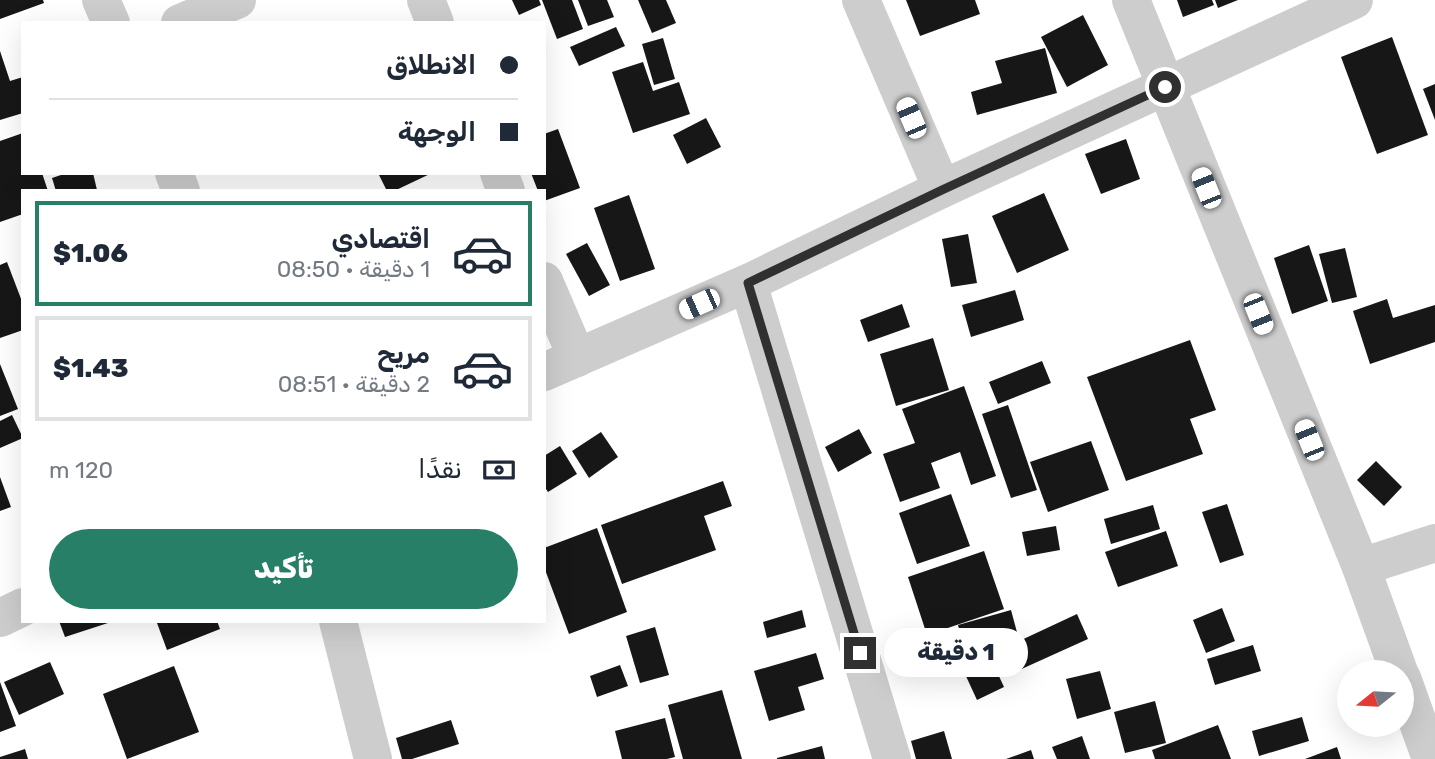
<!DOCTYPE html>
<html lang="ar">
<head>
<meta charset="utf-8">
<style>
	:root { --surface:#fff; --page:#f6f6f7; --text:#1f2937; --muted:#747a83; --line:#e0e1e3; --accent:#277f68 }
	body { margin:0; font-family:Rubik,"Noto Naskh Arabic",sans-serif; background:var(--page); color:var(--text); direction:rtl; height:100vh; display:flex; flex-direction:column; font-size:26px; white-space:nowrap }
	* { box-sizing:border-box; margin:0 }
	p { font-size:23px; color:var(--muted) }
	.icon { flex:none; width:38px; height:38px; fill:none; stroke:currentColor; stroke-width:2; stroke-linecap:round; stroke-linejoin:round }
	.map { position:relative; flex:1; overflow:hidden; direction:ltr }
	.side { position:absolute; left:21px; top:189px; width:525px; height:434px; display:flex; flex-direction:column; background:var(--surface); border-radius:0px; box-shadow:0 7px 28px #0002; direction:rtl }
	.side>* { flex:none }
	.guide { position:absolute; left:21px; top:21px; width:525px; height:154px; border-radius:0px; box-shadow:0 7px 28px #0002; direction:rtl; display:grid; align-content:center; height:154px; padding:0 28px; background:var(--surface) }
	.needle { width:46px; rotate:252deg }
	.buttons { position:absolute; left:1337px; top:660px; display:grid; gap:14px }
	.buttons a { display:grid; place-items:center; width:77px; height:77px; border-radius:50%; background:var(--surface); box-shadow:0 7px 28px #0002; font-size:35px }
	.end { position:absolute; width:32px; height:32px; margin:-16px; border:9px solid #303030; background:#fff; box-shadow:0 0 0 4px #fff }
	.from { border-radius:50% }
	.bubble { position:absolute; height:49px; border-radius:24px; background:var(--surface); box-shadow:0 7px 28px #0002; font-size:23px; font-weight:800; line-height:49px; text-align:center; direction:rtl }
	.car { position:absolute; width:21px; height:42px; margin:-21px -10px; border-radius:9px; box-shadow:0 0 5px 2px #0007; background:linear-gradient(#fff 24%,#345 0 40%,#fff 0 76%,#345 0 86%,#fff 0) }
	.guide b { display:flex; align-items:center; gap:24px; height:66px; font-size:26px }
	.guide b+b { border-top:2px solid var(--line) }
	.guide i { width:18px; height:18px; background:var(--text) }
	ul { padding:12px 0 0; list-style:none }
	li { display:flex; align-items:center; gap:21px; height:105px; margin:0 14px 10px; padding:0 14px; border:4px solid var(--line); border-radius:0px }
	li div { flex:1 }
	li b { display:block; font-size:26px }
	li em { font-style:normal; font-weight:800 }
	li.on { border-color:var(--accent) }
	li>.icon { width:63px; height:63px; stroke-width:1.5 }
	.pay { display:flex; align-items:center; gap:18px; height:77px; padding:0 28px; font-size:26px }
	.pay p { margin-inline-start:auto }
	.cta { display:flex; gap:14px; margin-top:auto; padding:14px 28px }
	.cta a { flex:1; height:80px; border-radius:42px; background:var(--accent); color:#fff; font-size:28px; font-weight:800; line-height:80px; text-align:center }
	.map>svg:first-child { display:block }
	.building { fill:#171717 }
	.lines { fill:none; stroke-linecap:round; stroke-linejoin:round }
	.minor { stroke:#cdcdcd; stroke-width:38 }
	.route { stroke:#303030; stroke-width:9 }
</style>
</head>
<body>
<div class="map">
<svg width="1435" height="759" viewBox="0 0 1435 759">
	<rect width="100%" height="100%" fill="#fff"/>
	<g class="building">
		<path d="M0,0H43L44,3L0,19Z"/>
		<path d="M512,0H539L541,5L519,15Z"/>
		<path d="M542,0H572L583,29L557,39Z"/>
		<path d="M578,0H607L614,17L588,26Z"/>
		<path d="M638,0H666L676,23L652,33Z"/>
		<path d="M906,0H975L980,14L920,36Z"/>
		<path d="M1177,0H1212L1214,5L1183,17Z"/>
		<path d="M1215,0H1238L1218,8Z"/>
		<path d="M1083,15L1108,65L1067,87L1041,37Z"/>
		<path d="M616,27L625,46L579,66L570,47Z"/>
		<path d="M1392,37L1428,135L1377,154L1341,57Z"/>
		<path d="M663,38L675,79L654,85L642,44Z"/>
		<path d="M1045,48L1057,93L977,115L971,92L1002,83L995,61Z"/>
		<path d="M0,51L10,81L23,77V113L0,120Z"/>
		<path d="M643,62L653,91L679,82L690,114L633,133L612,72Z"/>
		<path d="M1435,84V120L1423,89Z"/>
		<path d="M706,118L721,147L687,164L673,135Z"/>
		<path d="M558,129L580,188L544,201V191H538L531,173H544V134Z"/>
		<path d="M23,133V173H42L48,191H23V214L0,222V141Z"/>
		<path d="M1126,139L1140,179L1101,194L1085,154Z"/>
		<path d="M67,173H93L97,190L56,191L52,178Z"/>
		<path d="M378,173H432L394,191H387Z"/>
		<path d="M1044,193L1069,250L1017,273L992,216Z"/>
		<path d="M629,195L655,269L620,281L594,208Z"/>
		<path d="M968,234L977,283L951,287L942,239Z"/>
		<path d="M587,243L610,285L589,296L566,254Z"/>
		<path d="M1309,245L1328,301L1292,314L1274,258Z"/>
		<path d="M1345,248L1357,297L1332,303L1319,254Z"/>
		<path d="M7,262L23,304V330L0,338V265Z"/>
		<path d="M1015,290L1024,320L971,337L962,305Z"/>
		<path d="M1387,299L1393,318L1435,305V342L1370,364L1353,311Z"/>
		<path d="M902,304L910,327L868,342L860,320Z"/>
		<path d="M933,338L949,390L896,406L880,354Z"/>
		<path d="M1190,340L1216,410L1190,419L1203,454L1126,481L1087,377Z"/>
		<path d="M1042,361L1051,383L998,404L989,382Z"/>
		<path d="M0,364L18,409L0,416Z"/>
		<path d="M964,386L996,476L971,485L960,452L931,463L940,488L900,502L883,454L915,443L902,409Z"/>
		<path d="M1008,405L1037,490L1011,498L982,414Z"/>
		<path d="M12,415L23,438L0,448V421Z"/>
		<path d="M859,429L872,453L838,472L825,447Z"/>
		<path d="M601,432L618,457L589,478L572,451Z"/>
		<path d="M1091,441L1109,490L1048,512L1030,462Z"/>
		<path d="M560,446L577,474L548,492L544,486V456Z"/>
		<path d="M1376,461L1402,487L1384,506L1357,480Z"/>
		<path d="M0,477L11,507L0,511Z"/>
		<path d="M723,481L732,506L704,516L716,550L622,584L601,525Z"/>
		<path d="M951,494L970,546L917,564L899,513Z"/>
		<path d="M1227,504L1244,555L1220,563L1202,512Z"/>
		<path d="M1153,505L1160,529L1111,544L1104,519Z"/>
		<path d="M1056,526L1060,550L1027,556L1022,532Z"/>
		<path d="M597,528L627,612L569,634L544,567V548Z"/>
		<path d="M1166,531L1178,566L1118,587L1105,552Z"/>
		<path d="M984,551L1004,609L927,635L908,577Z"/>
		<path d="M1222,608L1235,641L1206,653L1193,620Z"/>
		<path d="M802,610L806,627L767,638L763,622Z"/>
		<path d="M1011,610L1018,636L965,651L958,625Z"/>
		<path d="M1077,614L1088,639L1015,672L1004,648Z"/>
		<path d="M59,621H111V622L65,637Z"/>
		<path d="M163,621H217L220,629L167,650L157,623Z"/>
		<path d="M655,627L669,675L640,683L626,636Z"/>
		<path d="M1253,645L1261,671L1215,685L1207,659Z"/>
		<path d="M816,653L824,679L798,687L805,710L769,721L754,671Z"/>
		<path d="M992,661L1004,687L977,700L965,674Z"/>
		<path d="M50,662L64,694L19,715L4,682Z"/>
		<path d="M620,665L628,686L597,697L590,676Z"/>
		<path d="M174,666L199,732L127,759L103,694Z"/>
		<path d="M1100,671L1111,709L1077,719L1066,679Z"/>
		<path d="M0,682L16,726L0,732Z"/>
		<path d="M722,690L742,759H683L668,705Z"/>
		<path d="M1155,701L1166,743L1125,753L1114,712Z"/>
		<path d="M1302,717L1309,741L1259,756L1252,731Z"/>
		<path d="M665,718L675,757L667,759H622L615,731Z"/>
		<path d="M451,720L459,744L412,759H402L396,738Z"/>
		<path d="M1218,725L1231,759H1155L1152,750Z"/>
		<path d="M944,731L952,759H916L911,741Z"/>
		<path d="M1082,736L1090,759H1057L1052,747Z"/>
		<path d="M822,746L825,759H777V758Z"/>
		<path d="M1337,747L1341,759H1305Z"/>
		<path d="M25,749L28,759H0V757Z"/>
		<path d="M1031,750L1034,759H1006Z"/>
	</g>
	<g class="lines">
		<g class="minor">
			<path d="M101,0L111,23"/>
			<path d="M426,0L435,23"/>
			<path d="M861,0L942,189"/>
			<path d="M1131,0L1361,567L1399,672"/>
			<path d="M180,23L237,0"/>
			<path d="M174,173L181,191"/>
			<path d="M499,173L506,191"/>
			<path d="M544,281L577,358"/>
			<path d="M748,283L892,759"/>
			<path d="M544,372L748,283L942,189L1354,0"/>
			<path d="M1361,567L1435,543"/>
			<path d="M0,618L23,607"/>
			<path d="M338,621L373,759"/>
			<path d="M1402,678L1431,759"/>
		</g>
	</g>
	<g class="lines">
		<path class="route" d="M860,653L748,283L942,190L1165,87"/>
	</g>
</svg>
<div class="buttons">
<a><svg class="needle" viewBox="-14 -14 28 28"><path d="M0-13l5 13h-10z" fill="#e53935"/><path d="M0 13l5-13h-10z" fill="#747a83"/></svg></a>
</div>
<i class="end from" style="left:1165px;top:87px"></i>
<i class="end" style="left:860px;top:653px"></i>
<div class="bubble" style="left:884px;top:628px;width:144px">1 دقيقة</div>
<i class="car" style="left:911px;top:118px;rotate:337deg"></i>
<i class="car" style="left:1206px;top:188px;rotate:338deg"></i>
<i class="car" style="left:699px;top:304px;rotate:246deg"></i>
<i class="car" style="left:1258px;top:314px;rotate:158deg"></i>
<i class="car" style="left:1309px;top:440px;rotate:338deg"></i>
<div class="guide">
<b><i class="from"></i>الانطلاق</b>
<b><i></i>الوجهة</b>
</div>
<section class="side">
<ul>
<li class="on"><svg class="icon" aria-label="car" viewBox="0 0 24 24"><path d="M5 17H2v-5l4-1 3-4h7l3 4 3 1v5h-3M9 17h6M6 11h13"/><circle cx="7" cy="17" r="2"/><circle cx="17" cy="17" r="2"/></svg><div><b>اقتصادي</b><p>1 دقيقة · 08:50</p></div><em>$1.06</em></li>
<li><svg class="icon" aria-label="car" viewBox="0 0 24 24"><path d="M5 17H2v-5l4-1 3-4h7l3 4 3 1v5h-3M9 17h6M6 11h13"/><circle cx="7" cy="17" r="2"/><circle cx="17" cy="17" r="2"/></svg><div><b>مريح</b><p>2 دقيقة · 08:51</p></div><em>$1.43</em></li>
</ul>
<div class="pay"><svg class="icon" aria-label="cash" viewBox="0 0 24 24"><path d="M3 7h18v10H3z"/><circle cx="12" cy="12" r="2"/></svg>نقدًا<p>120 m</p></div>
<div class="cta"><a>تأكيد</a></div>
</section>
</div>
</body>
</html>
